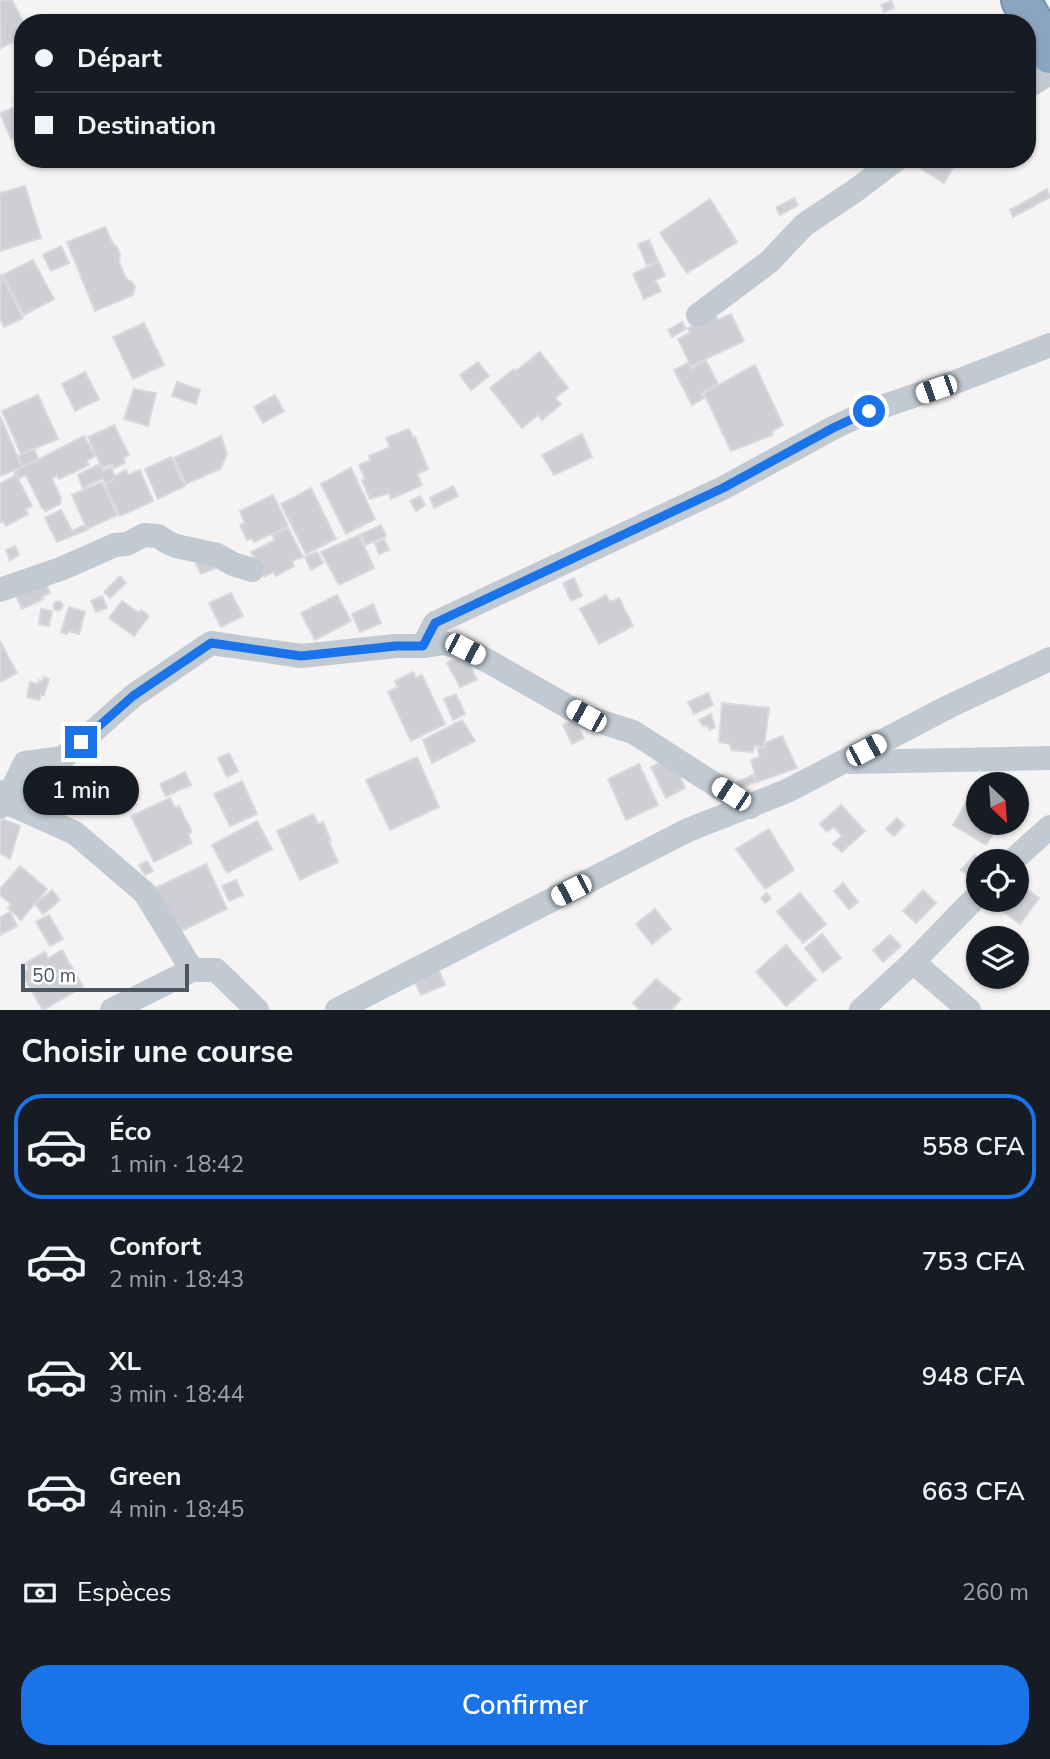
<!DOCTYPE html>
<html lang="fr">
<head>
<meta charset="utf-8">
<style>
	:root { --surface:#171b24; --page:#20242c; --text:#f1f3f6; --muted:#9ea1a6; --line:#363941; --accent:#1a73e8 }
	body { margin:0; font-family:"Nunito Sans",sans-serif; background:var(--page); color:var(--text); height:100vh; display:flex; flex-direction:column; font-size:26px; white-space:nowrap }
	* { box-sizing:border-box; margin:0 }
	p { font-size:23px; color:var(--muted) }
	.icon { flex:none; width:38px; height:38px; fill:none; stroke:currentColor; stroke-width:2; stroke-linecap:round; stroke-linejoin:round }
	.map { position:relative; height:1010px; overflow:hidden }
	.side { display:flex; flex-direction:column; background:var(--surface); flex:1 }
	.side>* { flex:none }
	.hud { position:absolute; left:14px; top:14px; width:1022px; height:154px; border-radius:28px; box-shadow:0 2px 5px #0004; display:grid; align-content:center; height:154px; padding:0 21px; background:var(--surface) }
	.needle { width:46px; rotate:155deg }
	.tools { position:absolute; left:966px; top:772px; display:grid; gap:14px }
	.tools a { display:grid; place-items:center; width:63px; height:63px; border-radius:50%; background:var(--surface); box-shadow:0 2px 5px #0004; font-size:35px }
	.scale { position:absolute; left:21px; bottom:18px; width:168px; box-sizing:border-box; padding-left:7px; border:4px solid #4a5661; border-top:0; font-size:19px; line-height:24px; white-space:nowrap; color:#4a5661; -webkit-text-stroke:5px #fff; paint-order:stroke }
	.end { position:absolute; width:32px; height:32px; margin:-16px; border:9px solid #1a73e8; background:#fff; box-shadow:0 0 0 4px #fff }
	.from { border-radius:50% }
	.bubble { position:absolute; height:49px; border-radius:24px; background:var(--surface); box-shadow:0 2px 5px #0004; font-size:23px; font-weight:600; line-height:49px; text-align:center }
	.car { position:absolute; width:21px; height:42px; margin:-21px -10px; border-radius:9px; box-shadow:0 0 5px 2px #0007; background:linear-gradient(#fff 24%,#345 0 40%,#fff 0 76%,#345 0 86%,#fff 0) }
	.hud b { display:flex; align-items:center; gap:24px; height:66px; font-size:26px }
	.hud b+b { border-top:2px solid var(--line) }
	.hud i { width:18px; height:18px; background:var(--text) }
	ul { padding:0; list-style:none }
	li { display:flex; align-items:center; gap:21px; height:105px; margin:0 14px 10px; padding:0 7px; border:4px solid transparent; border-radius:28px }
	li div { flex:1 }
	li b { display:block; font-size:26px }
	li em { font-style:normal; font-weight:600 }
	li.selected { border-color:var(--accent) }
	li>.icon { width:63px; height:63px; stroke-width:1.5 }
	h2 { padding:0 21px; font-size:32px; line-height:84px }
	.pay { display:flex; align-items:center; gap:18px; height:77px; padding:0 21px; font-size:26px }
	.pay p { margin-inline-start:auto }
	.action { display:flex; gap:14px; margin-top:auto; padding:14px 21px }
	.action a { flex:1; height:80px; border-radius:28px; background:var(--accent); color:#fff; font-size:28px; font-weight:600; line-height:80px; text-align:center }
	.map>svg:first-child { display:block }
	.building { fill:#cdcfd5; stroke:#d7d9de; stroke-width:2 }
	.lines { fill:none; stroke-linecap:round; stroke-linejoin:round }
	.highway-casing { stroke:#7690ad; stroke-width:42 }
	.street { stroke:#c1cad2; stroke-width:24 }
	.highway { stroke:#8ba5c1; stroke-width:38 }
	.route { stroke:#1a73e8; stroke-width:9 }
</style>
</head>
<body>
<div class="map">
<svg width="1050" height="1010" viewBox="0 0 1050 1010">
	<rect width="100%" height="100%" fill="#f5f3f3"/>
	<g class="building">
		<path d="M0,0H12L24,23L23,37L1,48Z"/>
		<path d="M891,1L894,8L884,12L881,5Z"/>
		<path d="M23,98V135L11,139L0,113L16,107L14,102Z"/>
		<path d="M910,159H938L953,168L944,183L909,161Z"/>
		<path d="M25,186L41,238L0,251V193Z"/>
		<path d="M1047,189L1050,197L1013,217L1010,210Z"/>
		<path d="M794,198L798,205L780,215L776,208Z"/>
		<path d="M710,199L737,242L687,273L660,233Z"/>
		<path d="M105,227L113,244L117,247L120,255L119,262L126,279L132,282L135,287L133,295L95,311L67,242Z"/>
		<path d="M649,240L658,261L647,265L638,244Z"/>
		<path d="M61,246L69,263L51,271L43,255Z"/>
		<path d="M33,260L54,299L24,315L3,275Z"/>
		<path d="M659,262L665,276L655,280L661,291L644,299L633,274Z"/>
		<path d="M1,274L23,318L4,327L0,319Z"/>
		<path d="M715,314L718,320L731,314L744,341L691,366L678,339L690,333L688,328Z"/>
		<path d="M682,322L686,329L672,337L668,330Z"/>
		<path d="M144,323L164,365L133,379L113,337Z"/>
		<path d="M540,352L568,388L555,398L561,404L542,420L538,415L522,428L490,388L514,369L516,371Z"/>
		<path d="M706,361L718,384L701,393L704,398L692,405L674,370L688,363L691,369Z"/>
		<path d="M478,362L489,376L471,390L460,375Z"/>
		<path d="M755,365L783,425L772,431V435L731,451L704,393Z"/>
		<path d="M85,372L99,399L75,411L62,384Z"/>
		<path d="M177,382L200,390L196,404L172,396Z"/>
		<path d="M134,389L156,393L148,426L124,419Z"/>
		<path d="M38,395L58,439L21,454L2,411Z"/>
		<path d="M275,395L284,411L263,423L254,407Z"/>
		<path d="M0,416L22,467L0,476Z"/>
		<path d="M114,425L129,455L123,458L125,463L114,468L112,464L102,468L88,437Z"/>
		<path d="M409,429L413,438L415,437L428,469L417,474L422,485L391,499L389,493L370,499L362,480L365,479L359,465L371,460L369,456L390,447L386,438Z"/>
		<path d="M582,434L592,457L554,475L542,455Z"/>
		<path d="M84,436L95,456L86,461L89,465L59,479L57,475L52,479L61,498L60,504L46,511L42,508L26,475L18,479L14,472Z"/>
		<path d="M221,436L227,454L220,469L186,484L174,458Z"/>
		<path d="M34,449L38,459L22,467L18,456Z"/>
		<path d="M171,457L185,486L158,499L145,469Z"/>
		<path d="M99,464L103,471L111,467L115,476L126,470L128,475L140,470L153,501L120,516L105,485L115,479L106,484L103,478L83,488L78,475Z"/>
		<path d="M351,468L375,519L346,534L321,484Z"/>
		<path d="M16,475L32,506L25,509L28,514L6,526L3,521L0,523V484Z"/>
		<path d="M102,482L117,515L87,529L72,495Z"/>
		<path d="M453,486L458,496L434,508L430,498Z"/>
		<path d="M311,488L336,539L306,554L281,504Z"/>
		<path d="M273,495L288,526L254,542L252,538L247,540L240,525L245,523L240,511Z"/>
		<path d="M420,496L425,505L416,511L410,501Z"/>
		<path d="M61,510L72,531L85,525L87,530L57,542L45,518Z"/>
		<path d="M381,525L386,536L366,545L361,534Z"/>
		<path d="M288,528L303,557L292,561L294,566L276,576L273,572L264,577L251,552L275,540L272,535Z"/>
		<path d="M359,535L374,568L339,585L321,552Z"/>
		<path d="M384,539L389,550L379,554L375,543Z"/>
		<path d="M15,546L19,555L10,560L6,550Z"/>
		<path d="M317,552L323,563L311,570L305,557Z"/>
		<path d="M213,556L218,567L201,574L196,564Z"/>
		<path d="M120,576L126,583L110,598L104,592Z"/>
		<path d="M574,578L582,596L571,601L563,583Z"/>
		<path d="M44,580L50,593L41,597L43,599L22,609L15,593Z"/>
		<path d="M231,593L243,616L221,627L209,603Z"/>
		<path d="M337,595L351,621L315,640L301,613Z"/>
		<path d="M606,595L610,602L619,598L633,626L599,644L580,609Z"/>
		<path d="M102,596L107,608L96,612L91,601Z"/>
		<path d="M122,601L139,613L141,610L149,616L134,636L109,618Z"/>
		<circle cx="58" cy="606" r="4.5"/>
		<path d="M373,604L381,623L360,632L352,614Z"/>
		<path d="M69,607L85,612L79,634L68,631L67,634L61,632Z"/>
		<path d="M41,609L52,611L49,626L39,624Z"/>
		<path d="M0,641L17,673L0,682Z"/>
		<path d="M464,654L477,680L460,687L447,663Z"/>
		<path d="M413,672L416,678L422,675L445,724L411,741L388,692L398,687L395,681Z"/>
		<path d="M44,677L49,679L44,695H41L39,700L27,697L30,682L38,684L39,680L42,682Z"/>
		<path d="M708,693L713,705L694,714L688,702Z"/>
		<path d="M456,694L465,714L453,720L444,699Z"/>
		<path d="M722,703L769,708L764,747L754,746L753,752L731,750L730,744L719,742Z"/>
		<path d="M711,714L715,727L710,730L707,725L703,726L699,720Z"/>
		<path d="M462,720L475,741L432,763L423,740Z"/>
		<path d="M574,720L584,738L572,744L563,725Z"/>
		<path d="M782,736L797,768L757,782L751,760L760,757L758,749L766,747L765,743Z"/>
		<path d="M229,753L238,771L227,777L218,758Z"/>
		<path d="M417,757L439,807L390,830L366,780Z"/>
		<path d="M671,757L685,788L666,798L651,767Z"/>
		<path d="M639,764L658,805L626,820L608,779Z"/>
		<path d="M185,772L191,785L166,796L160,784Z"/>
		<path d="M753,775L756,782L739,788L737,782Z"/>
		<path d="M242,781L257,814L230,826L214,794Z"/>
		<path d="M973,791L978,795V822H1001L986,845L953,825Z"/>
		<path d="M170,798L175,808L179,806L192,832L188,834L192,843L154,862L131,816Z"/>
		<path d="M841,805L865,831L842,852L833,844L842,836L834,827L827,832L820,824Z"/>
		<path d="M313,814L318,824L323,822L331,841L329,842L338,862L300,880L277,831Z"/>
		<path d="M897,818L904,825L894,836L886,829Z"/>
		<path d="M2,819L20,826L10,859L0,853V825Z"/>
		<path d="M257,821L272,849L227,873L212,845Z"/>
		<path d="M769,829L794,870L765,889L736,849Z"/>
		<path d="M975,855L982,861H978V869L970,877L961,870Z"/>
		<path d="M147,861L153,871L145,875L139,865Z"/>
		<path d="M206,864L227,909L177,933L155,888Z"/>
		<path d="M20,866L47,889L21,920L8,908L11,904L0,895V889Z"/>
		<path d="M236,880L243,895L229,901L222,886Z"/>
		<path d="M1017,882L1039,898L1020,924L992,903L994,900H1017Z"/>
		<path d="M843,883L858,902L849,909L834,891Z"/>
		<path d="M52,890L60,900L43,914L35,904Z"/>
		<path d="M923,890L936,903L916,923L903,911Z"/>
		<path d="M767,893L771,899L765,903L761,898Z"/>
		<path d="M800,893L826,924L803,943L777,912Z"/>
		<path d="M655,909L671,929L652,944L636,924Z"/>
		<path d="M10,912L17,926L0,935V917Z"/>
		<path d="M49,915L63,939L50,946L36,922Z"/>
		<path d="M822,934L841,958L823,972L805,948Z"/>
		<path d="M890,935L901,946L883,962L873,950Z"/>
		<path d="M786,945L816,980L786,1006L756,972Z"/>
		<path d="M62,950L83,987L43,1010L21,973L29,969L26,963L45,952L48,958Z"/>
		<path d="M438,969L445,985L421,995L414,980Z"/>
		<path d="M656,979L681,999L671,1010H640L633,1003Z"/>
	</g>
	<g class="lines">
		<defs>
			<path id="highway" d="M1021,0L1050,54"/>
		</defs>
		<use href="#highway" class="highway-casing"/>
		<g class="street">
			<path d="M1027,87L1050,73"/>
			<path d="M698,315L769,262L804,225L856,190L897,159"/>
			<path d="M0,590L63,568L115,545L127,544L144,535L158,536L167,542L176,546L217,555L233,564L252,570"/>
			<path d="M423,646L435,623L723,488L833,428L869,411L958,381L1050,345"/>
			<path d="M851,762L1050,758"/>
			<path d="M0,792L6,802L75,833L145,893L192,970H216L257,1010"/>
			<path d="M0,807L6,802L25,763L63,758L133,696L211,643L301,656L396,646H423L444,643L465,649L486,660L586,717L633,732L750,807"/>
			<path d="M1012,861L1050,827"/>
			<path d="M913,962L969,1010"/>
			<path d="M112,1010L192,970"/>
			<path d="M337,1010L688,830L787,791L950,706L1050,659"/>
			<path d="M861,1010L913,962L978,895"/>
		</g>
		<use href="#highway" class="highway"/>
	</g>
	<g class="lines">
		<path class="route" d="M81,742L133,696L211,643L301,656L396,646H423L435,623L723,488L833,428L869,411"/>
	</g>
</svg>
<div class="tools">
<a><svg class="needle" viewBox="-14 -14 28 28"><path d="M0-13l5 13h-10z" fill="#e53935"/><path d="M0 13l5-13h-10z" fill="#9ea1a6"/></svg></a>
<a><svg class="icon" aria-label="locate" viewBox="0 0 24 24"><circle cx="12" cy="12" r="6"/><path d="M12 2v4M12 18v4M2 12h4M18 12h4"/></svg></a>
<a><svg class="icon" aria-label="layers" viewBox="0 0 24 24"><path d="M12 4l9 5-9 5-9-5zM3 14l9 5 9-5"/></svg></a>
</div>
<div class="scale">50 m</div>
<i class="end from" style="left:869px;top:411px"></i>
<i class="end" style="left:81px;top:742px"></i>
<div class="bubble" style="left:23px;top:766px;width:116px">1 min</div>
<i class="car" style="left:936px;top:389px;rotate:251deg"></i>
<i class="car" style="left:465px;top:649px;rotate:117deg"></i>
<i class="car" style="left:586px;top:716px;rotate:299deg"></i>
<i class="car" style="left:866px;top:750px;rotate:62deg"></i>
<i class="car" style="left:731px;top:794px;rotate:303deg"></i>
<i class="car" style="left:571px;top:890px;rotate:243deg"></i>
<div class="hud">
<b><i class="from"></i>Départ</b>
<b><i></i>Destination</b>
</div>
</div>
<section class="side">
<h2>Choisir une course</h2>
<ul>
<li class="selected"><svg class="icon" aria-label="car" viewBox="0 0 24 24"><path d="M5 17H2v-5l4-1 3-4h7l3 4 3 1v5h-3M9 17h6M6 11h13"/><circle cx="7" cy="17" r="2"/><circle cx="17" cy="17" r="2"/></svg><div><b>Éco</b><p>1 min · 18:42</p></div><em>558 CFA</em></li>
<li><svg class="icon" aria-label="car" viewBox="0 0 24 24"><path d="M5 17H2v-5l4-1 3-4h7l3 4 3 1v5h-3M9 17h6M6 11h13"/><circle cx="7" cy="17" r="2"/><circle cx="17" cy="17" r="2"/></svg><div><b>Confort</b><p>2 min · 18:43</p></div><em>753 CFA</em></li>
<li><svg class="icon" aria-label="car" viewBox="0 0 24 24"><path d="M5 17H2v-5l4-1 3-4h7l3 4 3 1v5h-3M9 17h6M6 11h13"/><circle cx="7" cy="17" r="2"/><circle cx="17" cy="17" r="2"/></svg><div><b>XL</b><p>3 min · 18:44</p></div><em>948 CFA</em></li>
<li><svg class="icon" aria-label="car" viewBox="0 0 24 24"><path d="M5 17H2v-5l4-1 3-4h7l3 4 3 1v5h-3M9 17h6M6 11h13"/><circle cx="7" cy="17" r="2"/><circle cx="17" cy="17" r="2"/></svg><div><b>Green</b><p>4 min · 18:45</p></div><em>663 CFA</em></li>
</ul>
<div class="pay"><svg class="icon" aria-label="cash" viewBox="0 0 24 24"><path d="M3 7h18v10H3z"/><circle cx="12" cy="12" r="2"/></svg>Espèces<p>260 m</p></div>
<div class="action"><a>Confirmer</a></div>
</section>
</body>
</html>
